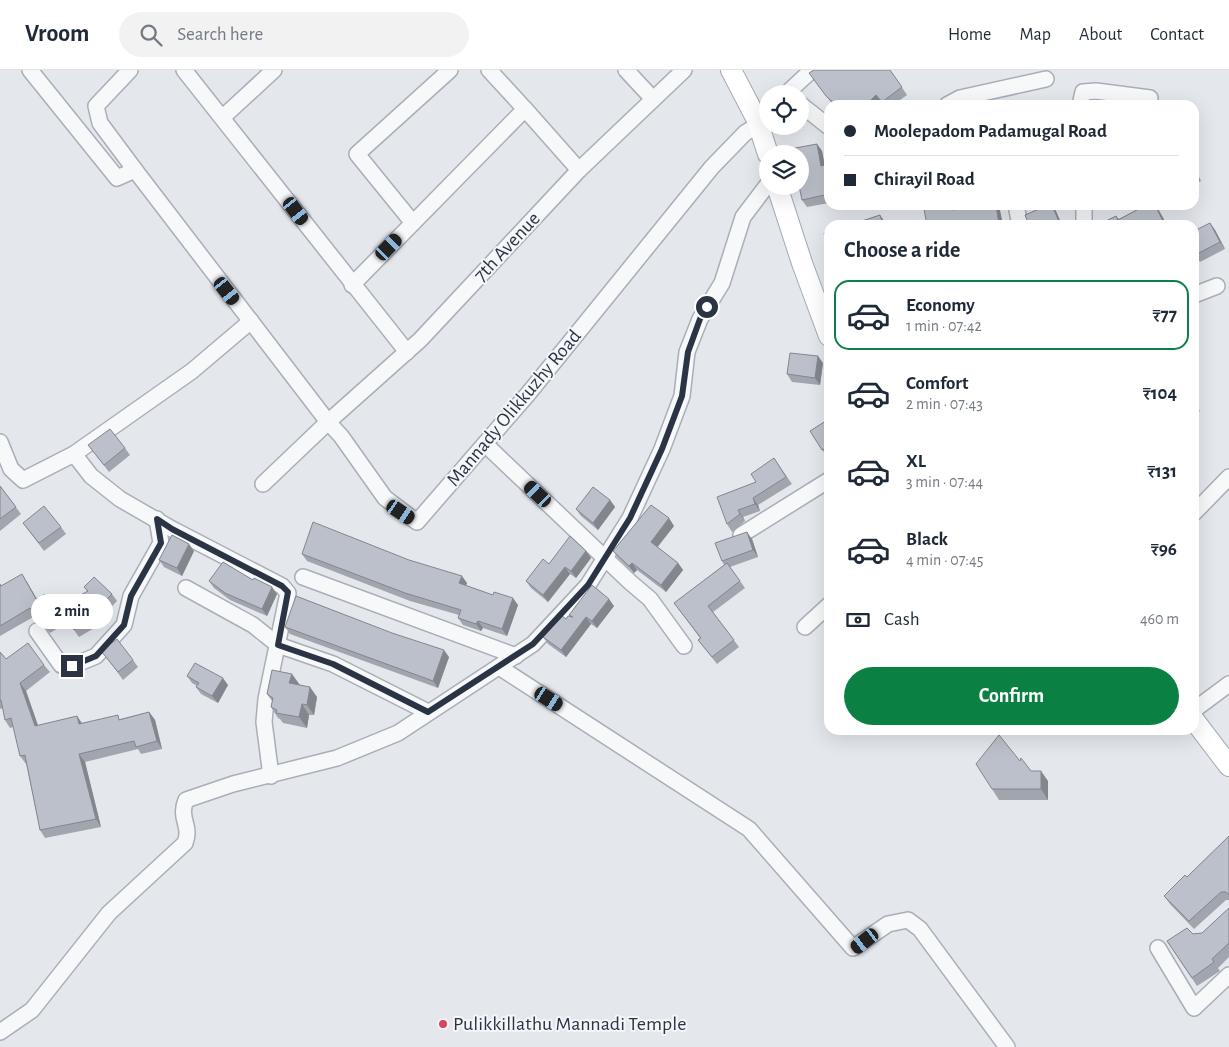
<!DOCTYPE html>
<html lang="en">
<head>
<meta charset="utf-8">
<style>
	:root { --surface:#fff; --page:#f2f2f3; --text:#1f2937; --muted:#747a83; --line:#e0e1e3; --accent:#0b8043 }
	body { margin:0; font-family:"Alegreya Sans",sans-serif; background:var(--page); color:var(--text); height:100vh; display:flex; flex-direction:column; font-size:19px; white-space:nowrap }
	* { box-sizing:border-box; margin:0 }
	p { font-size:16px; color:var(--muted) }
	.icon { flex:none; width:28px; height:28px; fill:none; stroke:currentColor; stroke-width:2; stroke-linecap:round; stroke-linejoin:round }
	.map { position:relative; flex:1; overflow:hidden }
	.side { position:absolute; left:824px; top:150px; width:375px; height:515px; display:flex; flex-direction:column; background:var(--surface); border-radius:15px; box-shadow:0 5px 20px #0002 }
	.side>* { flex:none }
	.guide { position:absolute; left:824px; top:30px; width:375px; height:110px; border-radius:15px; box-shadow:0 5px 20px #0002; display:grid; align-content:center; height:110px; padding:0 20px; background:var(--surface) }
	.tools { position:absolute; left:759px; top:15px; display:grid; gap:10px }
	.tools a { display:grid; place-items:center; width:50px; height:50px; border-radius:50%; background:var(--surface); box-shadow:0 5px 20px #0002; font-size:25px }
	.end { position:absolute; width:22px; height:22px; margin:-11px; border:6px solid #2b3445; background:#fff; box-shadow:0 0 0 2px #fff }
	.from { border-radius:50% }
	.bubble { position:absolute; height:35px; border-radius:18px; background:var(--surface); box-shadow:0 5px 20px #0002; font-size:16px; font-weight:700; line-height:35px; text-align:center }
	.car { position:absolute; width:15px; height:30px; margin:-15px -8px; border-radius:6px; box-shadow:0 0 4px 1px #0007; background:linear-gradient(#222 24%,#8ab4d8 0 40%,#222 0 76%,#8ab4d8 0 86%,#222 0) }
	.guide b { display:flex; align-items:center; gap:18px; height:48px; font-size:19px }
	.guide b+b { border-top:1px solid var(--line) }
	.guide i { width:12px; height:12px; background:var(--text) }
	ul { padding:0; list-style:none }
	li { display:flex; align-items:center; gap:15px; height:70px; margin:0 10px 8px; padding:0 10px; border:2px solid transparent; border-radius:15px }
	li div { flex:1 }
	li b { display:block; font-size:19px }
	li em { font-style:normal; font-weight:700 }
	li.on { border-color:var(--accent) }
	li>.icon { width:45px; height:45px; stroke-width:1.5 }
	h2 { padding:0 20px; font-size:22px; line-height:60px }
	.pay { display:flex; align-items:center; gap:12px; height:55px; padding:0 20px; font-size:19px }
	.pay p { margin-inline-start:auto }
	.button { display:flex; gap:10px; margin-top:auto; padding:10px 20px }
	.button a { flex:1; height:58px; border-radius:30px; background:var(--accent); color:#fff; font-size:20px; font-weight:700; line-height:58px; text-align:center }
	header { display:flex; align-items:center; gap:30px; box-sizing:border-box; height:70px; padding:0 25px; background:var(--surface); border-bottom:1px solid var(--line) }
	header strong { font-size:24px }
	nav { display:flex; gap:28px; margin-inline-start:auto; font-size:18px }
	.search { width:350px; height:45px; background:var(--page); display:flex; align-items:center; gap:12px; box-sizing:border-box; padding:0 18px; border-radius:28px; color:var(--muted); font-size:19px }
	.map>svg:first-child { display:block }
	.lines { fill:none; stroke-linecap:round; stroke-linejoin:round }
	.minor-casing { stroke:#a9aeb7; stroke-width:18 }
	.major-casing { stroke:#a3abb8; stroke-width:22 }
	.minor { stroke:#f7f8fa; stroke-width:15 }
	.major { stroke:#fff; stroke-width:20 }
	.wall { fill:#a1a5ae }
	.shaded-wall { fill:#83868d }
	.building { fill:#bbc0ca; stroke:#83868d }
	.route { stroke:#2b3445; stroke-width:6 }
	.poi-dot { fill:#d1495b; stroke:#f4f6f9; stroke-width:2 }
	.labels { text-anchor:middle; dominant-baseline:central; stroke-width:4; stroke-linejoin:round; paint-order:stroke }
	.street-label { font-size:20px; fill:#2b3445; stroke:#f4f6f9 }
	.poi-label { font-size:20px; fill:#2b3445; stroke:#f4f6f9; text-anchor:start }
</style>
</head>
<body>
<header>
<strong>Vroom</strong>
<div class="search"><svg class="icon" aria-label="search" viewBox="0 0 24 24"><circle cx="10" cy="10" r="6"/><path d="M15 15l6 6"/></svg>Search here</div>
<nav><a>Home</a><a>Map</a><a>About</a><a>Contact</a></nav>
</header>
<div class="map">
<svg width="1229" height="977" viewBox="0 0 1229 977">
	<rect width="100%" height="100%" fill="#e4e7ec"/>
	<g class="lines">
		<defs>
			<g id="minor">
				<path d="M30,0L117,108L135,100L328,352L341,366L385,428L417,452L528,324L712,97L745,63L758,55"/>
				<path d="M130,0L96,36L100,53L135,100"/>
				<path d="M184,0L407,282"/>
				<path d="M489,0L525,39"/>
				<path d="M626,0L653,29"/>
				<path d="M786,24L812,0"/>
				<path d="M800,34L829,57"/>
				<path d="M947,35L960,28L1046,9"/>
				<path d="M1080,35L1083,22L1096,21L1150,28"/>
				<path d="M223,47L274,0"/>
				<path d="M1017,140L1020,155"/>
				<path d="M413,153L357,84L450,0"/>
				<path d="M1084,155V135"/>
				<path d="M352,215L525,39L579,100"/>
				<path d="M1194,225L1217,216"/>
				<path d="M0,372L11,399L23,410L74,384L192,301L251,251"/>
				<path d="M485,374L630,512L650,529L684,576"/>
				<path d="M74,384L91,406L120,429L172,459L282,516L288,523L266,629L264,652L271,706"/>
				<path d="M263,414L328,352L420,270L579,100L684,0"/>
				<path d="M1194,443L1229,407"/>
				<path d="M741,465L829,410"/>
				<path d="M303,507L516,586"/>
				<path d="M186,518L253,555L278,575L333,594L428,642"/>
				<path d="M805,557L829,535"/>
				<path d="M37,561L61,595L72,596L96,586L124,555L131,526L161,473L157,449"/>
				<path d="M499,597L749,759L853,878L888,854L908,850L920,859L1007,977"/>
				<path d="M1194,640L1229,614"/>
				<path d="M1158,878L1194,938L1229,905"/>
				<path d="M0,962L32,940L109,843L185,773C192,755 178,749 186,730L233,714L337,688L398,663L533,574L588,515L630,448L662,379L682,326L687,282L700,249L722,213L743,147L768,114"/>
			</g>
			<g id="major">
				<path d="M731,0L757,50L768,84"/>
				<path d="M777,116L802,193L829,266"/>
				<path d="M1194,650L1229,696"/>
			</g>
		</defs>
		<use href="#minor" class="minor-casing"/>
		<use href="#major" class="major-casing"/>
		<use href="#minor" class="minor"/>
		<use href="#major" class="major"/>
	</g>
	<g class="wall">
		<path d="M890,0L907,25L893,35H883L881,32L878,35H833L809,3Z"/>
		<path d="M817,74L822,81L825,95L829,94V133L807,137L802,130Z"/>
		<path d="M1194,97L1201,111L1194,115Z"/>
		<path d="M897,135H926L901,140Z"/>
		<path d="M1146,135H1156L1167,155H1098L1116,146L1119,149Z"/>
		<path d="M1210,153L1215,160L1225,179L1200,192L1195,185Z"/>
		<path d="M823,293L820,315L792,312L787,304Z"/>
		<path d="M1194,332L1200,341L1194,346Z"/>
		<path d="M829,349V386L827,387L810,361Z"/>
		<path d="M88,375L125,378L130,385L109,402Z"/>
		<path d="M774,388L792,414L758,435L760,441L743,447L745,451L732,462L727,454Z"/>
		<path d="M0,416L21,444L0,461Z"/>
		<path d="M610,430L615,437L598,460L581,446L576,439Z"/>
		<path d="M23,453L61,457L66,464L44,481Z"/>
		<path d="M674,456L657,477L678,493L683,500L666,522L637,500L634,503L618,488L613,481Z"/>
		<path d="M752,469L758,487L730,497L745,518L713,542L739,577L717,594L698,570L700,568L674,533L724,495L722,491Z"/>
		<path d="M194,481L182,506L164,497L159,490Z"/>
		<path d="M586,481L591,488L576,508L570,504L548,532L531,518L526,511Z"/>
		<path d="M302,484L467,513L466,516L493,525L518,535L507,566L483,558L481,561L463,555L458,548L459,545L410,531L307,491Z"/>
		<path d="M209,511L277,524L267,546L230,530L214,518Z"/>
		<path d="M27,512L36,528L50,531L63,555L50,563L35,546L0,566V514L1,516Z"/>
		<path d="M84,517L112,524L117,531L94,555L96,557L79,567L74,560L87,521Z"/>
		<path d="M614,536L597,558L591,554L566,587L548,574L543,567L566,549L570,547L569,545Z"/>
		<path d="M285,557L449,587L438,618L290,564Z"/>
		<path d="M0,582L6,589L44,595L50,602L26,621L38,656L77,646L82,653L120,649L149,642L155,650L162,679L141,684L138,679L85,692L101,757L45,768L40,760L26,693V694L20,686L13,657L10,658L5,650L3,638L0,639Z"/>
		<path d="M107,588L133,590L138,597L123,610Z"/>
		<path d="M187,606L228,615L218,633L201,624L196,617L197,616L192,613Z"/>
		<path d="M300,615L317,627L314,645H309L307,658L283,653L280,649L278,648L271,637L272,631L267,624Z"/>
		<path d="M1020,691L1031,701L1048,711V730H999L992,719Z"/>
		<path d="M1229,766V830H1226L1194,859L1170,834L1164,826L1187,807Z"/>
		<path d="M1229,838V887L1218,898L1220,901L1197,916L1167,871L1202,863Z"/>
	</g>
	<g class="shaded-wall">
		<path d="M876,25L881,32L878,35H866Z"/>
		<path d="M817,74L822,81L826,103L821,96Z"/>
		<path d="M1194,97L1201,111L1194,99Z"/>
		<path d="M996,135H997L1000,140L1003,155H1000L999,154Z"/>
		<path d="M1052,135L1056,141L1062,155H1061L1060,154Z"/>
		<path d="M1155,135L1158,139L1167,155L1163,151Z"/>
		<path d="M880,145L887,155H883Z"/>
		<path d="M1210,153L1215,160L1225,179L1220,172Z"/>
		<path d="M818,286L823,293L820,315L815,308Z"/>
		<path d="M753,428L758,435L760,441L755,434Z"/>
		<path d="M610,430L615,437L598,460L593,453Z"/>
		<path d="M738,440L743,447L745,451L740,444Z"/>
		<path d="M669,448L674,456L656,479L651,472Z"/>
		<path d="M747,462L752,469L758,487L753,480Z"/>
		<path d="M189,474L194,481L182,506L177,498Z"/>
		<path d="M586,481L591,488L576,508L571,501Z"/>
		<path d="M632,493L637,500L634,503L629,496Z"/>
		<path d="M678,493L683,500L666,522L661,515Z"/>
		<path d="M565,497L570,504L548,532L543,525Z"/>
		<path d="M22,504L27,512L41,536L36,529Z"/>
		<path d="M462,506L467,513L464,520L459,513Z"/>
		<path d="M272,517L277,524L267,546L262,539Z"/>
		<path d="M45,524L50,531L63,555L58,547Z"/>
		<path d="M513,528L518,535L507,566L502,559Z"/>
		<path d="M609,529L614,536L597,558L592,551Z"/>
		<path d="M586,547L591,554L566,587L561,580Z"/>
		<path d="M478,551L483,558L481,561L476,554Z"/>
		<path d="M444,580L449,587L438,618L433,611Z"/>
		<path d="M292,604L300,615L289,613Z"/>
		<path d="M223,608L228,615L218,633L212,626Z"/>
		<path d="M20,613L26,621L41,664L35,656Z"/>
		<path d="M310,617L317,627L314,645L307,635Z"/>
		<path d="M302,634L309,645L307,658L299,647Z"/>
		<path d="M149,642L155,650L162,679L157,671Z"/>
		<path d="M77,646L82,654H79Z"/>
		<path d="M79,684L85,692L101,757L96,749Z"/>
		<path d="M1041,701L1048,711V730L1041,719Z"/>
	</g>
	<g class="building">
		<path d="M814,0H890L902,17L882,32L876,25L866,35H836L826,26L809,3Z"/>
		<path d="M817,74L821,96L829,94V124L802,130L799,116H800V84H791L790,79Z"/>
		<path d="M945,135H952L953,140L981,135H996L999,154L993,155H927L924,139Z"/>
		<path d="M1048,135H1052L1060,154L1057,155H1029L1025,145Z"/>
		<path d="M1146,135H1155L1163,151L1155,155H1098L1116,146L1118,150Z"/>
		<path d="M880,145L883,155H850Z"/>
		<path d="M1210,153L1220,172L1195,185L1194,182V161Z"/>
		<path d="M829,162V183L824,163Z"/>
		<path d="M790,283L818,286L815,308L787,304Z"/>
		<path d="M829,349V376L822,380L810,361Z"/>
		<path d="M110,359L125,378L104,395L88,375Z"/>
		<path d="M774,388L786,407L753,428L755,434L738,440L740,444L727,454L717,427L756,412L751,404Z"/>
		<path d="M0,416L16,437L0,449Z"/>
		<path d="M593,417L610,430L593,453L576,439Z"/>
		<path d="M651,435L669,448L651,472L678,493L661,515L632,493L629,496L613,481Z"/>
		<path d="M44,436L61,457L39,473L23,453Z"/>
		<path d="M313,452L409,490L462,506L459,513L493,525L494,522L513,528L502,559L478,551L476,554L458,548L461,540L405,523L302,484Z"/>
		<path d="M747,462L753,480L722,491L715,473Z"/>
		<path d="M172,465L189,474L177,498L159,490Z"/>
		<path d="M570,466L586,481L571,501L565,497L543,525L526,511L543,489L549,494Z"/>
		<path d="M223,492L253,510L254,508L272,517L262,539L225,523L209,511Z"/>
		<path d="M727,493L740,511L708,536L734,570L712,587L698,570L701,568L674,533Z"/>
		<path d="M22,504L36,529L45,524L58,547L44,555L30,538L0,556V514L1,516Z"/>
		<path d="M94,507L112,524L89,548L91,550L74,560L60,536L88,521L84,517Z"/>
		<path d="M592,515L609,529L592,551L586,547L561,580L543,567L561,545L566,549L568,546L573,547L569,545Z"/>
		<path d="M296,526L392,563L444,580L433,611L285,557Z"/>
		<path d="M117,569L133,590L118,602L101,581Z"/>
		<path d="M28,573L44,595L20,613L35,656L77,646L79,654L118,645L119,650L149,642L157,671L136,677L134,671L79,684L96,749L40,760L25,685L20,686L11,648L5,650L1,630H0V582L6,589Z"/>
		<path d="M195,593L223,608L212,626L196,617L199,613L187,606Z"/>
		<path d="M272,600L292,604L289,613L310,617L307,635L302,634L299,647L276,643L277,640L271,637L273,628L267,624Z"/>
		<path d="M999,665L1020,691L1021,688L1031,701H1041V719H992L976,694Z"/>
		<path d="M1229,766V825L1226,822H1221L1189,851L1164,826L1185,805L1187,807Z"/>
		<path d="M1229,838V873L1212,889L1214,892L1192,908L1167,871L1187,858L1193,864L1202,863Z"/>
	</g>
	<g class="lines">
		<path class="route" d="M72,596L96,586L124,555L131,526L161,473L157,449L172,459L282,516L288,522L278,575L333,594L428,642L533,574L588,515L630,448L662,379L682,326L688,282L700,249L707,237"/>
	</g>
	<circle class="poi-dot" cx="443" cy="954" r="5"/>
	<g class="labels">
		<g class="street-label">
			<text transform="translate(507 177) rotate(-47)">7th Avenue</text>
			<text transform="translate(514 338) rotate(-50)">Mannady Olikkuzhy Road</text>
		</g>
		<g class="poi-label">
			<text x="453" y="954">Pulikkillathu Mannadi Temple</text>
		</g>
	</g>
</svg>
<div class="tools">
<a><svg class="icon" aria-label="locate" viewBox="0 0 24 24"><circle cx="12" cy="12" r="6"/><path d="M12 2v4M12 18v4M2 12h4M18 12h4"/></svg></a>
<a><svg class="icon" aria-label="layers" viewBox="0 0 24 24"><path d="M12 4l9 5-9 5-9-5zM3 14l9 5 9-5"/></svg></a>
</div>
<i class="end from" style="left:707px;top:237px"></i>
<i class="end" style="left:72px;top:596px"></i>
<div class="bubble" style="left:31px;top:524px;width:82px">2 min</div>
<i class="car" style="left:296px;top:141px;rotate:143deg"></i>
<i class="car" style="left:389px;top:177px;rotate:44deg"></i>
<i class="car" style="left:227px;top:221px;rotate:142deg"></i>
<i class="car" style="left:538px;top:424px;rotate:313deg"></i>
<i class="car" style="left:401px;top:442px;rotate:124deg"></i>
<i class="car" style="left:549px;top:629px;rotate:123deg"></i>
<i class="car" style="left:865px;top:871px;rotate:232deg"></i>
<div class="guide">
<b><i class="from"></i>Moolepadom Padamugal Road</b>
<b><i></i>Chirayil Road</b>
</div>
<section class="side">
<h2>Choose a ride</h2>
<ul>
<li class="on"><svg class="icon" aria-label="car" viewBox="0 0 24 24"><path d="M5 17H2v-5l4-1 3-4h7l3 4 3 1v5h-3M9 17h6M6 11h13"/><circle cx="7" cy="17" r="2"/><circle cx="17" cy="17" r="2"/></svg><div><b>Economy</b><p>1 min · 07:42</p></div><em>₹77</em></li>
<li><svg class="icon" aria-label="car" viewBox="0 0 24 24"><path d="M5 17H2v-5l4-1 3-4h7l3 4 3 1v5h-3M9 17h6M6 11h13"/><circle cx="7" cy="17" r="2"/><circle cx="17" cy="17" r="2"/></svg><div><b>Comfort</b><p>2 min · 07:43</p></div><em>₹104</em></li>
<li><svg class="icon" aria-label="car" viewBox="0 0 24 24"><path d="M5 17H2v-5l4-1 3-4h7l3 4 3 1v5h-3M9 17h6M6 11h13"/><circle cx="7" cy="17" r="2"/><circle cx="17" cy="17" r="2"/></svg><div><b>XL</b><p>3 min · 07:44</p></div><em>₹131</em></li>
<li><svg class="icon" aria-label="car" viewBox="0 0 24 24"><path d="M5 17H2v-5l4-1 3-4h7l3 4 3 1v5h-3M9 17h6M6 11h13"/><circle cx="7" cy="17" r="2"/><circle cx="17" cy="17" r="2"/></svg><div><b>Black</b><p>4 min · 07:45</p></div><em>₹96</em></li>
</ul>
<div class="pay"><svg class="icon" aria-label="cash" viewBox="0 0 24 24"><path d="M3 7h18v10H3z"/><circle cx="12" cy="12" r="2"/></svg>Cash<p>460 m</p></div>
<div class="button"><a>Confirm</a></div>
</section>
</div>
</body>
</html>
